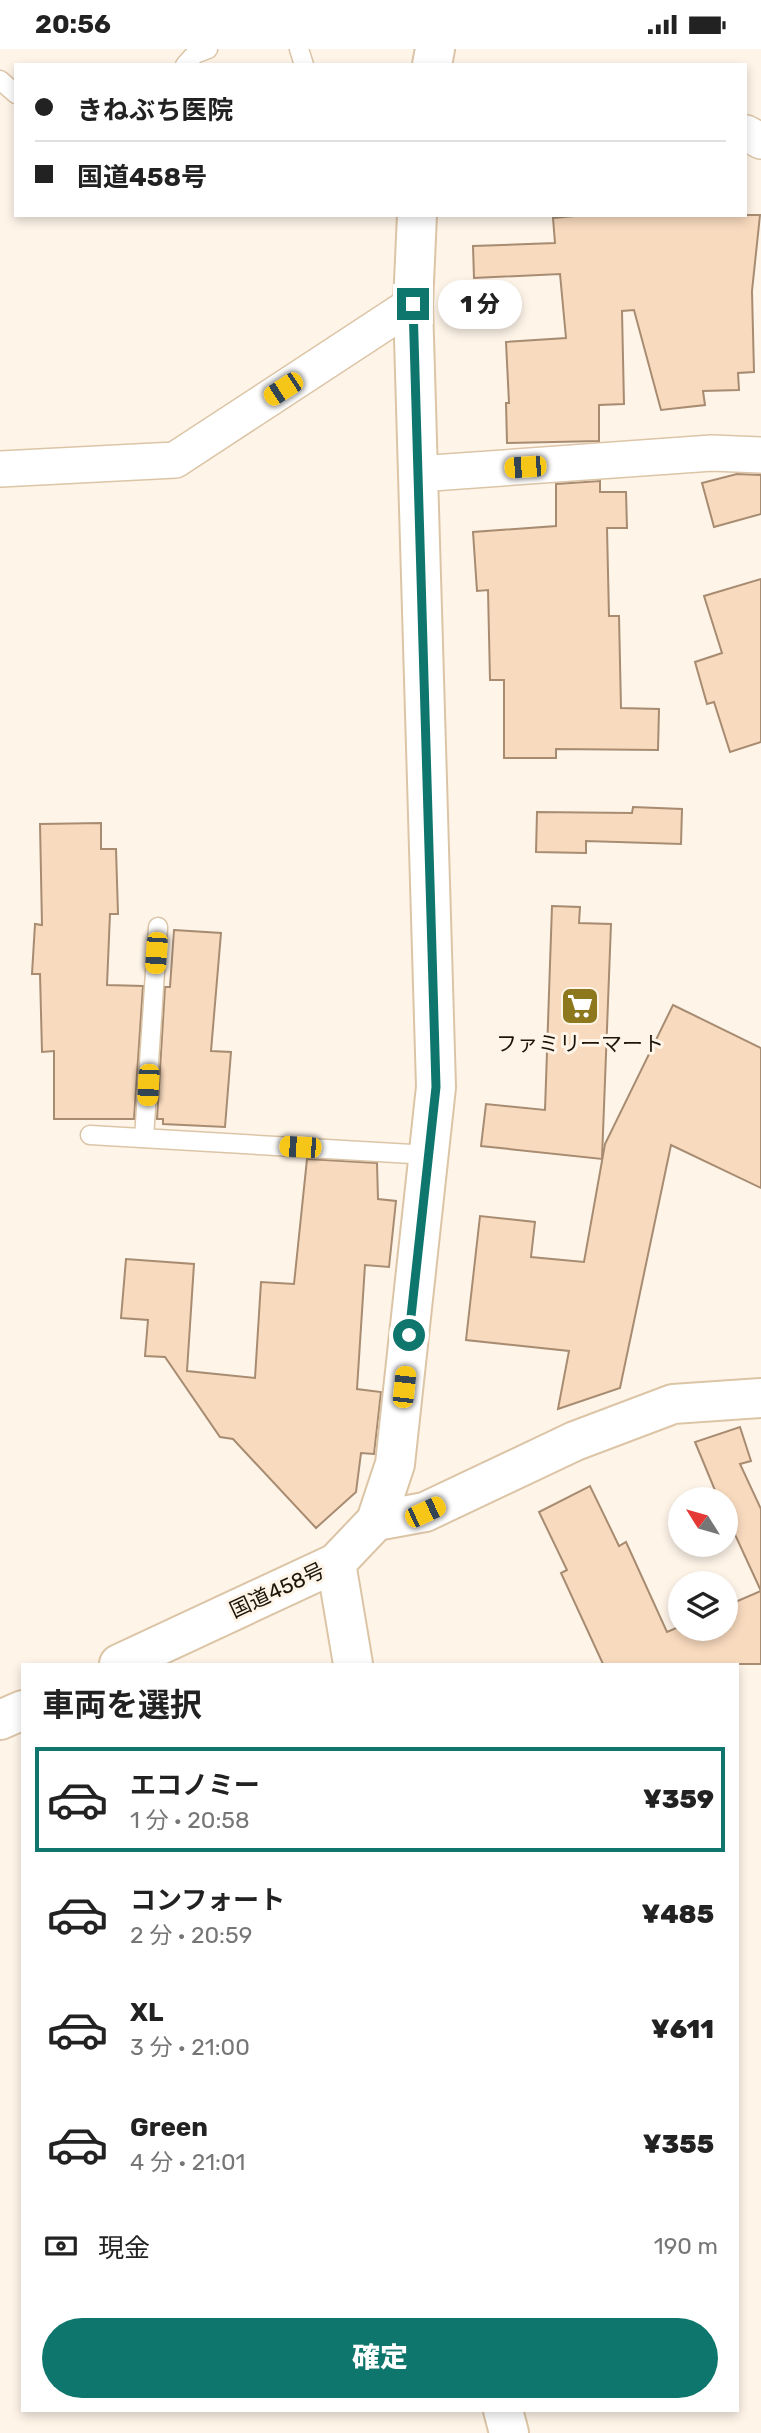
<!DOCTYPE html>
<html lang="ja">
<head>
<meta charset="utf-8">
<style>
	:root { --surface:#fff; --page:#f6f6f6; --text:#222; --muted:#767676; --line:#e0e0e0; --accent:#0f766e }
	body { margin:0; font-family:Rubik,"Noto Sans JP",sans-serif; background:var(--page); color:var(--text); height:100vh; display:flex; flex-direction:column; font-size:26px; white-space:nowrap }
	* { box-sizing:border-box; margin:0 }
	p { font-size:23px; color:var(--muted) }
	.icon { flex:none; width:38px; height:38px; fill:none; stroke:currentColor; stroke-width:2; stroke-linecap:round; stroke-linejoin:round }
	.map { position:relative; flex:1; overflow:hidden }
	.side { position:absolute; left:21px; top:1614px; width:718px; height:749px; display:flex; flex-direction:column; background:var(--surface); border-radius:0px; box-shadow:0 4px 10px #0003 }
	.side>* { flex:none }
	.hud { position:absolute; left:14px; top:14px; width:733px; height:154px; border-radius:0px; box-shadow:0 4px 10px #0003; display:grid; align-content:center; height:154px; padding:0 21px; background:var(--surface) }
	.needle { width:46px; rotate:307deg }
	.buttons { position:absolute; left:668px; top:1438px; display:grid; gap:14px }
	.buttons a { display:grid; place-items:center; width:70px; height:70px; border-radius:50%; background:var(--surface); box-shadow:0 4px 10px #0003; font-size:35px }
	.end { position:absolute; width:32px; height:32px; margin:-16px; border:9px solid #0f766e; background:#fff; box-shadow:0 0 0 4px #fff }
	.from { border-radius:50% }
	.bubble { position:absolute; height:49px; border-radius:24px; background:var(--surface); box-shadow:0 4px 10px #0003; font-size:23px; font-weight:800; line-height:49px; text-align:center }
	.car { position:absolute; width:21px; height:42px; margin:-21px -10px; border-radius:9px; box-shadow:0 0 5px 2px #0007; background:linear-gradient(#f5c518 24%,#345 0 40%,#f5c518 0 76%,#345 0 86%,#f5c518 0) }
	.hud b { display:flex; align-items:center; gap:24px; height:66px; font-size:26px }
	.hud b+b { border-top:2px solid var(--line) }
	.hud i { width:18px; height:18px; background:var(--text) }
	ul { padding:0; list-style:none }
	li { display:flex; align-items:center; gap:21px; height:105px; margin:0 14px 10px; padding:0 7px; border:4px solid transparent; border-radius:0px }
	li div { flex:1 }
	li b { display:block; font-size:26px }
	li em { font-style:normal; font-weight:800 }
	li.current { border-color:var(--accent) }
	li>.icon { width:63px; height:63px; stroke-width:1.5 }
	h2 { padding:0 21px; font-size:32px; line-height:84px }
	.pay { display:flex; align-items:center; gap:18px; height:77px; padding:0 21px; font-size:26px }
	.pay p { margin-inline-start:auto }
	.cta { display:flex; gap:14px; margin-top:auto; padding:14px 21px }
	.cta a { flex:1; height:80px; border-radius:42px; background:var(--accent); color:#fff; font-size:28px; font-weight:800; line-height:80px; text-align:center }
	.status { display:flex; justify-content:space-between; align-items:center; height:49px; padding:0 35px; background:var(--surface); direction:ltr }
	.status svg { height:19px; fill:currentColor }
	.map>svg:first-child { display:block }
	.building { fill:#f8dabe; stroke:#a78c72; stroke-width:2 }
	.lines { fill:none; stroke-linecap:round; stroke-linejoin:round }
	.service-casing { stroke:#dcc5a6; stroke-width:21 }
	.minor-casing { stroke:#dcc5a6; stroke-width:38 }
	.tertiary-casing { stroke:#dcc5a6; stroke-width:42 }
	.trunk-casing { stroke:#dcc5a6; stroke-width:42 }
	.service { stroke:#fff; stroke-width:18 }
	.minor { stroke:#fff; stroke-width:35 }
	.tertiary { stroke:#fff; stroke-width:38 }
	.trunk { stroke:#fff; stroke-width:38 }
	.route { stroke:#0f766e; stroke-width:9 }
	.labels { text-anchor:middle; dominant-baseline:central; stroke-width:6; stroke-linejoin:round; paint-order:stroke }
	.poi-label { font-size:21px; fill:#1d1509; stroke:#fef4e8 }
	.street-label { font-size:21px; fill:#1d1509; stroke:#fef4e8 }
</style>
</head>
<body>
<div class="status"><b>20:56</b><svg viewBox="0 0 49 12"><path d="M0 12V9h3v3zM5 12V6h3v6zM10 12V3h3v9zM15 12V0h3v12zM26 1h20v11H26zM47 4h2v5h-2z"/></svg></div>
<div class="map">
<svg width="761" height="2384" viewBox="0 0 761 2384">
	<rect width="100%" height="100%" fill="#fef4e8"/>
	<g class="building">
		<path d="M586,166H760L752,242L754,323L738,324L739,341L703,342L705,356L661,361L634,261L622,262L624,355L599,356V392L507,394L506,354H509L506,293L566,289L560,225L474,229L473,197L555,194L553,169Z"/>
		<path d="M737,425L761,426V465L714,478L702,434Z"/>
		<path d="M600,432V443H626L627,479H607L609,567H619L621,659L659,660L658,701L556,700V709H504V631H490L488,541L477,542L473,483L556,477V435Z"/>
		<path d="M761,530V693L730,703L714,653L707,655L695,613L722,604L704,547Z"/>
		<path d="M633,758L682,760L681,795L586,792V804L536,803L537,763L632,764Z"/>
		<path d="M101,774V800H116L118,865H110L107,936L143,937L134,1070H54V1002L42,1003L40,925H32L35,875L42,876L40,775Z"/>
		<path d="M552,857L580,858L579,874L611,875L602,1110L481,1097L486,1055L545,1061Z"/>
		<path d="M174,881L221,884L211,1002L231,1003L225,1078L163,1075V1070H157L165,938H170Z"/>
		<path d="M673,956L761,999V1139L671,1096L620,1339L558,1360L569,1302L466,1291L480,1167L535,1173L531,1208L584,1213L605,1095Z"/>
		<path d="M307,1110L377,1114L378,1150L396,1152L389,1218L365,1216L357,1340L381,1343L374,1405L361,1404L356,1443L316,1479L233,1390L220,1388L165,1308L145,1307L148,1271L121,1269L126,1210L194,1215L187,1322L255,1329L261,1233L294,1235Z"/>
		<path d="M740,1378L751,1412L740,1415L761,1460V1615H603L561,1524L567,1521L539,1463L590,1437L619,1497L626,1493L667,1583L681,1577V1580H726V1557L761,1542L726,1466V1451H719L695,1393Z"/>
	</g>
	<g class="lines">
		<defs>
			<g id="service">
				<path d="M299,0L304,16"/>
				<path d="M185,16L195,5L208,0"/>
				<path d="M0,31L16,45"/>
				<path d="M90,1086L429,1106"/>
				<path d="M144,1089L158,878"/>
			</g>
			<g id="minor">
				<path d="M746,84L761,92"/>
				<path d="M0,420L175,411L413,255"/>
				<path d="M418,425L712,404L761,406"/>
			</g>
			<g id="tertiary">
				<path d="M376,1472L425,1463L575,1392L673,1355L761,1349"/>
				<path d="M336,1514L353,1615"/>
				<path d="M503,2361L509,2384"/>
			</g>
			<g id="trunk">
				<path d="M432,16L435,0"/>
				<path d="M119,1615L336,1514L376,1472L395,1415L436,1038L413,255L417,166"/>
				<path d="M0,1671L23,1661"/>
			</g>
		</defs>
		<use href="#service" class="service-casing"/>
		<use href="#minor" class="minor-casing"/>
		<use href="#tertiary" class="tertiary-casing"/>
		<use href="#trunk" class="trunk-casing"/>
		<use href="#service" class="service"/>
		<use href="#minor" class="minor"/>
		<use href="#tertiary" class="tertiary"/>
		<use href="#trunk" class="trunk"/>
	</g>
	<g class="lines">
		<path class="route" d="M409,1286L436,1038L413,255"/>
	</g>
	<defs>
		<symbol id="supermarket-square" viewBox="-11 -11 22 22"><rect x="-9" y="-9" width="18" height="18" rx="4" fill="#8d781d" stroke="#fef4e8"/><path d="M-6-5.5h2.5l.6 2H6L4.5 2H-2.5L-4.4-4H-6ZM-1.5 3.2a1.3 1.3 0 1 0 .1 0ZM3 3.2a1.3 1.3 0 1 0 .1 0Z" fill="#fff"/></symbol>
	</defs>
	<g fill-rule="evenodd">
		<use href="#supermarket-square" x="558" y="935" width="44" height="44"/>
	</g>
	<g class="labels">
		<g class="poi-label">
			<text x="580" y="994">ファミリーマート</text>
		</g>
		<g class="street-label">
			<text transform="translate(277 1541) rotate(-25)">国道458号</text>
		</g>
	</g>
</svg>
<div class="buttons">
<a><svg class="needle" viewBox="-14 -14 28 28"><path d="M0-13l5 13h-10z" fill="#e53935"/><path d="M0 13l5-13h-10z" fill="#767676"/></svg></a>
<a><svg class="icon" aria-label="layers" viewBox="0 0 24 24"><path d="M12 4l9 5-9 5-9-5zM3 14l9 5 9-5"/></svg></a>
</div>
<i class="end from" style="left:409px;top:1286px"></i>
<i class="end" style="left:413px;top:255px"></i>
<div class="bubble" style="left:438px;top:231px;width:84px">1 分</div>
<i class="car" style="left:283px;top:340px;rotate:237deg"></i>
<i class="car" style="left:525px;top:418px;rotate:266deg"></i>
<i class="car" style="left:156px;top:904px;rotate:184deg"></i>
<i class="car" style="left:148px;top:1036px;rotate:183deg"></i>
<i class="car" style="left:300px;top:1098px;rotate:273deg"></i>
<i class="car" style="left:404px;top:1338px;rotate:6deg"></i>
<i class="car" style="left:425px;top:1463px;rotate:65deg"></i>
<div class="hud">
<b><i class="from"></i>きねぶち医院</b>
<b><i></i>国道458号</b>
</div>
<section class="side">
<h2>車両を選択</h2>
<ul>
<li class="current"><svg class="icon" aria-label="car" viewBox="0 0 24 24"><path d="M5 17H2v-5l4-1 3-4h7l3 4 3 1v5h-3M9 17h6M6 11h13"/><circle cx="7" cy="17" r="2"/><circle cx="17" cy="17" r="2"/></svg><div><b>エコノミー</b><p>1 分 · 20:58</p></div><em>¥359</em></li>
<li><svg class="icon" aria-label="car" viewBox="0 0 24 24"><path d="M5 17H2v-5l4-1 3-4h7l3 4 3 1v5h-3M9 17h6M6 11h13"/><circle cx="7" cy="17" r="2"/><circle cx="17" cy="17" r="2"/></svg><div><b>コンフォート</b><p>2 分 · 20:59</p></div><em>¥485</em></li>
<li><svg class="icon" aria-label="car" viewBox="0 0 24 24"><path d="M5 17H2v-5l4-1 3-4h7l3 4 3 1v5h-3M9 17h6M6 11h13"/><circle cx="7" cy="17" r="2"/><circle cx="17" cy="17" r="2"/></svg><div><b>XL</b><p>3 分 · 21:00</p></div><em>¥611</em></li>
<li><svg class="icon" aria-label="car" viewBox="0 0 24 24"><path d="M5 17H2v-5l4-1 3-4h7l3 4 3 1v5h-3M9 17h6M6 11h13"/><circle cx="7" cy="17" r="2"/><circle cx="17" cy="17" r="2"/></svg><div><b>Green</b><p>4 分 · 21:01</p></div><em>¥355</em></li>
</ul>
<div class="pay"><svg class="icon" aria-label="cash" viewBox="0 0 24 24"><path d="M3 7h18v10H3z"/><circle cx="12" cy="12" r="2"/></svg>現金<p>190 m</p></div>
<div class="cta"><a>確定</a></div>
</section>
</div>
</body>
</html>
